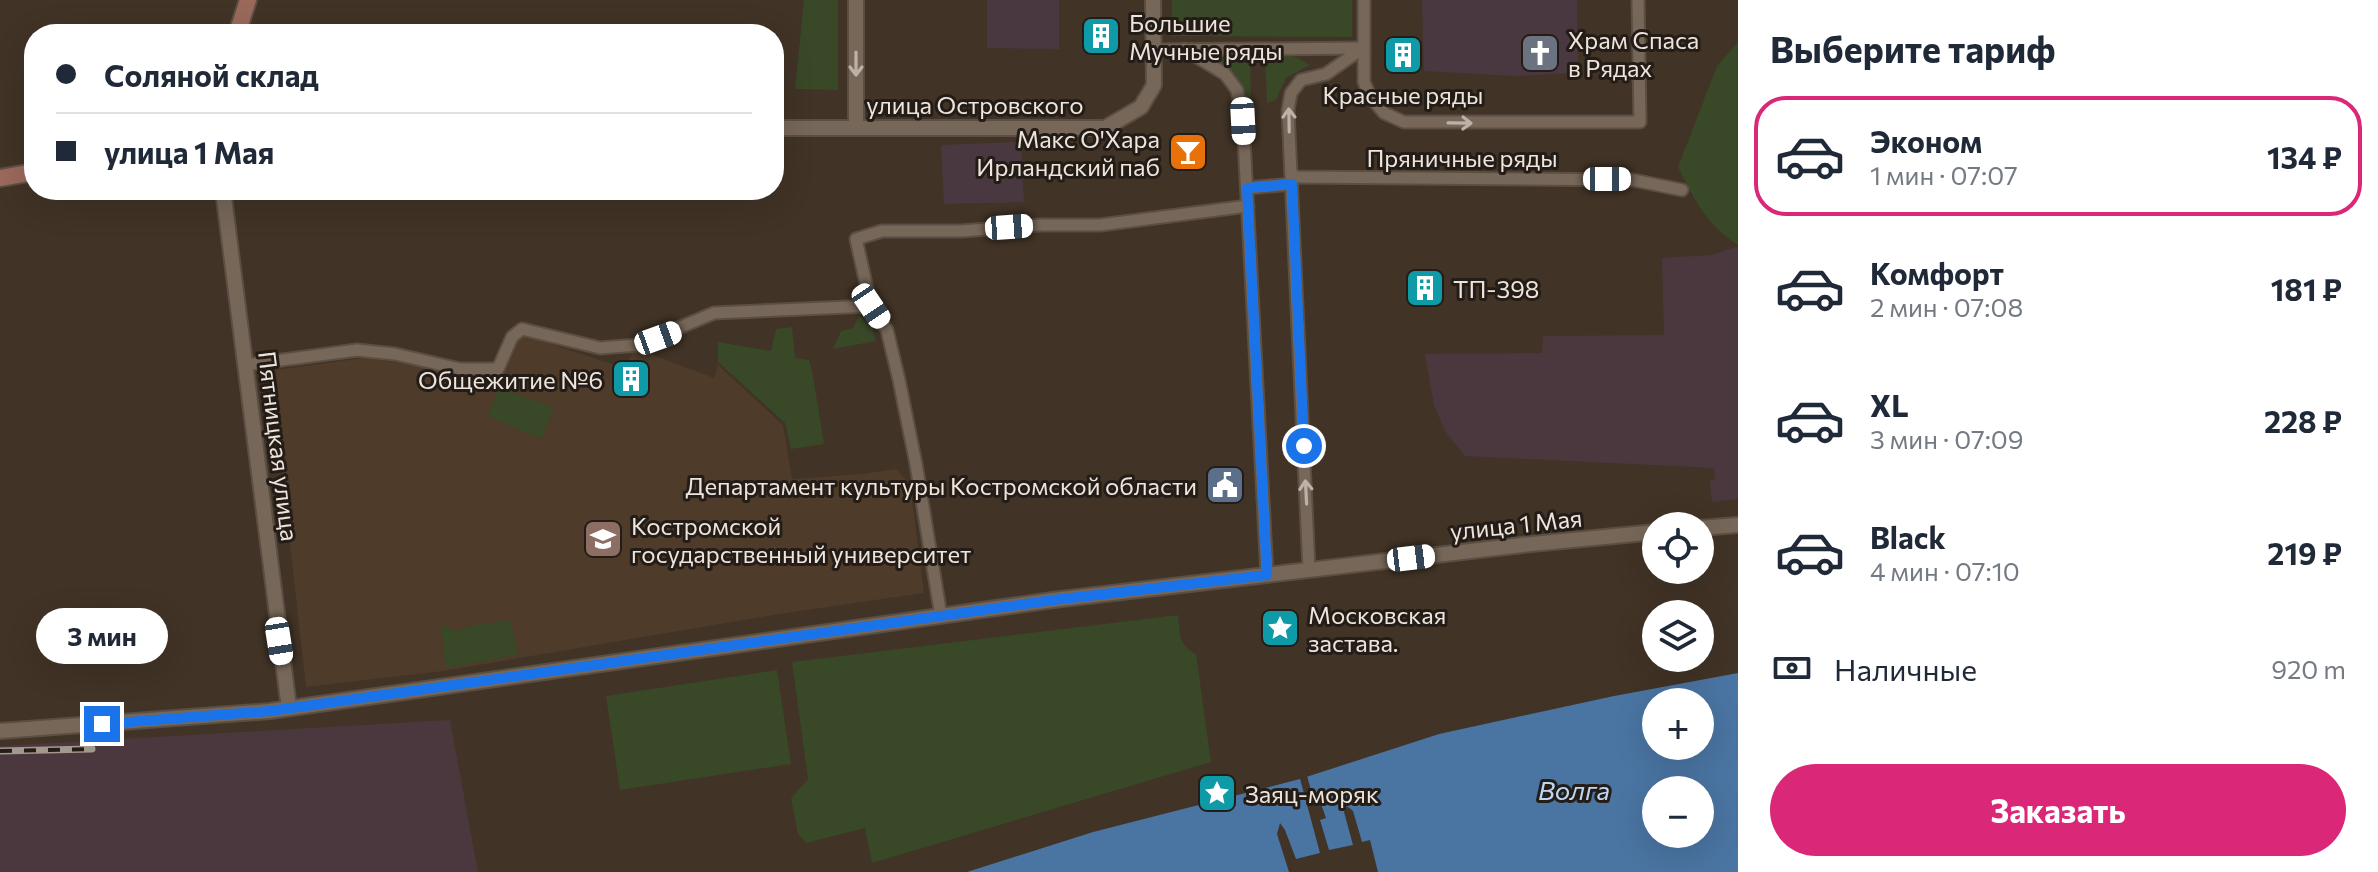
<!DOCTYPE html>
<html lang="ru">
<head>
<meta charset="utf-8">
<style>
	:root { --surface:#fff; --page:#f2f2f3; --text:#1f2937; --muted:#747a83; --line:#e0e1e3; --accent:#db2777 }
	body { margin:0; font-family:Commissioner,sans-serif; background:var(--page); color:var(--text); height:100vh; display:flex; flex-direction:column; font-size:30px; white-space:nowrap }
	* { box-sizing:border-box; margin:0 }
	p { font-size:26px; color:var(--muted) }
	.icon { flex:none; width:44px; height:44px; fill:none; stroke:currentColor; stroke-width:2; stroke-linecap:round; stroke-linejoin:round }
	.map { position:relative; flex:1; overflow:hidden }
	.panel { display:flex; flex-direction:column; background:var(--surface); width:640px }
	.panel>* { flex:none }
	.guide { position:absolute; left:24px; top:24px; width:760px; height:176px; border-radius:32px; box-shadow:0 8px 32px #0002; display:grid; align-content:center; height:176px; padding:0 32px; background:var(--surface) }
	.controls { position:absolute; left:1642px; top:512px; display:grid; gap:16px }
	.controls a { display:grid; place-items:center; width:72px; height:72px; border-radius:50%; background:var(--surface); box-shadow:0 8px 32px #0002; font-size:40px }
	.end { position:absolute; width:36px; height:36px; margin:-18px; border:10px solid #1a73e8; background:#fff; box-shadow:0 0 0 4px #fff }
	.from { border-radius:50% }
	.bubble { position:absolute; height:56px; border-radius:28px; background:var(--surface); box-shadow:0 8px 32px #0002; font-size:26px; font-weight:700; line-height:56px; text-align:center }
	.car { position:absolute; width:24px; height:48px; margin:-24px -12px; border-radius:10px; box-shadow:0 0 6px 2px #0007; background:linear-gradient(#fff 24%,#345 0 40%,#fff 0 76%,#345 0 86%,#fff 0) }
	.guide b { display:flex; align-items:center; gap:28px; height:76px; font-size:30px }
	.guide b+b { border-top:2px solid var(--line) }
	.guide i { width:20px; height:20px; background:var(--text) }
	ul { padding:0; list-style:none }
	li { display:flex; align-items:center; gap:24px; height:120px; margin:0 16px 12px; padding:0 16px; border:4px solid transparent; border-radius:32px }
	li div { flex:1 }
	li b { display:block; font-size:30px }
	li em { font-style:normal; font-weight:700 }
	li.on { border-color:var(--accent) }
	li>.icon { width:72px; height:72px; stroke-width:1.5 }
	h2 { padding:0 32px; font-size:36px; line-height:96px }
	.pay { display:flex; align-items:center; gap:20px; height:88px; padding:0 32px; font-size:30px }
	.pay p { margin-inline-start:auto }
	.button { display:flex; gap:16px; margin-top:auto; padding:16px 32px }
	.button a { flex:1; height:92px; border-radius:48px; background:var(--accent); color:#fff; font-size:32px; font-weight:700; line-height:92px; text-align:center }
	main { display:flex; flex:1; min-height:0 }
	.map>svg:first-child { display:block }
	.commercial { fill:#4a3841 }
	.industrial { fill:#4b383f }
	.built { fill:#4e3b29 }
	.green { fill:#394827 }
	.water { fill:#4a74a2; fill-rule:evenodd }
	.pier { fill:#413326 }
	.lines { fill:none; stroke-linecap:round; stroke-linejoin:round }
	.minor-casing { stroke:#5b4f44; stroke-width:15 }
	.tertiary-casing { stroke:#5b4f44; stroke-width:18 }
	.secondary-casing { stroke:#5b4f44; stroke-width:20 }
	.minor { stroke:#776759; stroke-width:11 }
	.tertiary { stroke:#776759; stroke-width:14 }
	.secondary { stroke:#9a695b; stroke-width:16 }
	.rail-casing { stroke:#a3988e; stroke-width:7 }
	.rail { stroke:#231c17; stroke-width:4; stroke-dasharray:12; stroke-linecap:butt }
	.oneway { stroke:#beb2a8 }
	.route { stroke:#1a73e8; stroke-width:10 }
	.labels { text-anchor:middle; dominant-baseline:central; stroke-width:6; stroke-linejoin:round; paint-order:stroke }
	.poi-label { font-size:24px; fill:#ede4dc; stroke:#231c17; text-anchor:start }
	.street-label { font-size:24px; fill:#ede4dc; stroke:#231c17 }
	.water-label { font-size:26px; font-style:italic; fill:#bed6f2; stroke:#231c17 }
</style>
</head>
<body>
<main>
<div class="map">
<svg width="1738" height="872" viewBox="0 0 1738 872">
	<rect width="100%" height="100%" fill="#413326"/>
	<g class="commercial">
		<path d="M987,0H1059V49L987,48Z"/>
		<path d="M1422,0H1577L1578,73L1516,76L1424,71Z"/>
		<path d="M1021,142L1024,202L944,204L941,145Z"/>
	</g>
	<g class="industrial">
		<path d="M1738,246V499L1712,502L1710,480L1715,479L1714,468L1465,456L1445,431L1434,405L1425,354L1542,353L1543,336L1664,335L1662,258L1712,255Z"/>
		<path d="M450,720L478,872H0V746Z"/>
	</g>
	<path class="built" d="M521,334L624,368L635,348L714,378L718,365L783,425L792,479L862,474L896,469L910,484L924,593L779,614L443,671L306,687L276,420L280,407L275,370L364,358L503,377Z"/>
	<g class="green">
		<path d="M804,0H838V90L795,89Z"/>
		<path d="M1172,0H1352V37L1172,36Z"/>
		<path d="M1738,42V245C1707,225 1694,200 1678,167L1717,66Z"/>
		<path d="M1215,53L1250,55L1251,104L1247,103C1241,67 1223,76 1211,56Z"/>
		<path d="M1265,54C1283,54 1296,55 1310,65L1286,78L1276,100L1267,103Z"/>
		<path d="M859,315L873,330L876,341L833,349L841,331L853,328Z"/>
		<path d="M792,327L795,358L809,360L812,370L824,444L791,449L785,423L718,362V342L771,351L776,329Z"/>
		<path d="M499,387L554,408L541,439L488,416Z"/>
		<path d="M1178,615C1180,633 1178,645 1196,654L1211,762L872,863L865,828L806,843L798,834L791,798L808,779L792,662Z"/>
		<path d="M511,620L517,655L446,668L441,624L457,631L475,625Z"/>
		<path d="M777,670L791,764L620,790L606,696Z"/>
	</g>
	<path class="water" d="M1738,673V872H967L1093,832L1300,779L1439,734L1614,696ZM1656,702H1700V746H1656ZM1656,790H1700V834H1656Z"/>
	<path class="pier" d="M1306,772L1315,805L1321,804L1326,818L1320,820L1329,850L1353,845L1344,812L1347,806L1353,811L1362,842L1370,840L1378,872H1289L1277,834L1280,823L1285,830L1296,859L1320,853L1299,775Z"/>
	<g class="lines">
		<defs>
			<g id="minor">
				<path d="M1364,0V82L1370,96L1384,113L1404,122H1640L1638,0"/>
				<path d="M1184,49L1225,74L1237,90L1243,121L1267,575"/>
				<path d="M1154,50L1362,48"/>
				<path d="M1291,173L1296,177L1633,180L1682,190"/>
				<path d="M1247,188L1292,184"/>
				<path d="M245,365L357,350L395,354L460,369H498L512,337L522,329L600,348L638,345L714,313L871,306"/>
				<path d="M1309,570L1288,110L1291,93L1301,80L1326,74L1363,48"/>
				<path d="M941,616L916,464L899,380L887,330L871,306L856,239L882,231H961L1040,225H1100L1248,206"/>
			</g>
			<g id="tertiary">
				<path d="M856,0V128"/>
				<path d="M774,128H1105L1141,107L1154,85L1153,0"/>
				<path d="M223,190L289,708"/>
				<path d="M1700,528L1738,525"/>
				<path d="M0,731L270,711L1053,600L1522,545L1656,532"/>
			</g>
			<g id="secondary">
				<path d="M237,34L248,0"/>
				<path d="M0,178L34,172"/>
			</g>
		</defs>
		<use href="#minor" class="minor-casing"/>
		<use href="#tertiary" class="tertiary-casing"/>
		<use href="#secondary" class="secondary-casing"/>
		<use href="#minor" class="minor"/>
		<use href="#tertiary" class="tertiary"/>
		<use href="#secondary" class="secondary"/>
		<defs>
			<path id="rail" d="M0,751L92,749"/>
		</defs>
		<use href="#rail" class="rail-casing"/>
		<use href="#rail" class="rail"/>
	</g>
	<defs><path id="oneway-shaft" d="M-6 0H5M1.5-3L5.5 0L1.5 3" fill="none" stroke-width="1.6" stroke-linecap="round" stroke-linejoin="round" transform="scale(2)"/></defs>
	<g class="oneway">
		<use href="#oneway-shaft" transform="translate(856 64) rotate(90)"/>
		<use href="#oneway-shaft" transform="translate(1289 120) rotate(-91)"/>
		<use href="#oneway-shaft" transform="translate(1460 123) rotate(1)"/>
		<use href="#oneway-shaft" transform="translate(1306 492) rotate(-93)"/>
	</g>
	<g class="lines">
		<path class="route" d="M102,724L270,711L1053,600L1267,575L1247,188L1292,184L1304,446"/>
	</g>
	<defs>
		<symbol id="building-square" viewBox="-11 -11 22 22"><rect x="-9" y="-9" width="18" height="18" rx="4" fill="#0f9aa8" stroke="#231c17"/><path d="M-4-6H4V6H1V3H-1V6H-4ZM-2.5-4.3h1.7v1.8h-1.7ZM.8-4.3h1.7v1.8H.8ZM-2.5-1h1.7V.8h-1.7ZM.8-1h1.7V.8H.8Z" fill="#fff"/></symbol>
		<symbol id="church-square" viewBox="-11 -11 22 22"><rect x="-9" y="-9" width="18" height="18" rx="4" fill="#6b7280" stroke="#231c17"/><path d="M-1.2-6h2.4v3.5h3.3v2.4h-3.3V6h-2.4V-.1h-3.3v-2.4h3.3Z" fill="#fff"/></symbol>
		<symbol id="bar-square" viewBox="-11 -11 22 22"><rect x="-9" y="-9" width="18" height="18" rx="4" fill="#e8710a" stroke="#231c17"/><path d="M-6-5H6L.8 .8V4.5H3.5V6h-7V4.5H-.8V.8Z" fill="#fff"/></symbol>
		<symbol id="civic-square" viewBox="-11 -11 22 22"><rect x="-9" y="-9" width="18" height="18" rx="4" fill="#5c6f8a" stroke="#231c17"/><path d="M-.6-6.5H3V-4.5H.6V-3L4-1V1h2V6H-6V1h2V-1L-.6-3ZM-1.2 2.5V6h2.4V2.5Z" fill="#fff"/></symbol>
		<symbol id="university-square" viewBox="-11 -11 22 22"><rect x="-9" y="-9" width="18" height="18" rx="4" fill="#8d6e63" stroke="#231c17"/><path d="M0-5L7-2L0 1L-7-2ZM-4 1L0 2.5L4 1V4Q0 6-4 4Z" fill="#fff"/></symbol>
		<symbol id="sight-square" viewBox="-11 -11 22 22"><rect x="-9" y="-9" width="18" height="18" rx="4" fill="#0f9aa8" stroke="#231c17"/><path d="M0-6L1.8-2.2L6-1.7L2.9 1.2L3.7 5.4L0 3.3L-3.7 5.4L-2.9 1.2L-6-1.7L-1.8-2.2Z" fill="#fff"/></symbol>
	</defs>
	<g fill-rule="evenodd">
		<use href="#building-square" x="1079" y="14" width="44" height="44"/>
		<use href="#church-square" x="1518" y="31" width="44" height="44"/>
		<use href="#building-square" x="1381" y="33" width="44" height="44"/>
		<use href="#bar-square" x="1166" y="130" width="44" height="44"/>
		<use href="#building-square" x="1403" y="266" width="44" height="44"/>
		<use href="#building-square" x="609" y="357" width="44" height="44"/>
		<use href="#civic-square" x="1203" y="463" width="44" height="44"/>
		<use href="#university-square" x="581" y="517" width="44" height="44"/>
		<use href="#sight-square" x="1258" y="606" width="44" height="44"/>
		<use href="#sight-square" x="1195" y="771" width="44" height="44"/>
	</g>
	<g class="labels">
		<g class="poi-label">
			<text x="1129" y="22">Большие<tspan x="1129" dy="28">Мучные ряды</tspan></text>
			<text x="1568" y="39">Храм Спаса<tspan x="1568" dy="28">в Рядах</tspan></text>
			<text x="1403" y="94" text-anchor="middle">Красные ряды</text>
			<text x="1160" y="138" text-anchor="end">Макс О'Хара<tspan x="1160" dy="28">Ирландский паб</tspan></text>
			<text x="1453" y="288">ТП-398</text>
			<text x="603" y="379" text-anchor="end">Общежитие №6</text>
			<text x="1197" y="485" text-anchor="end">Департамент культуры Костромской области</text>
			<text x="631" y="525">Костромской<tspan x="631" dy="28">государственный университет</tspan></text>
			<text x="1308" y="614">Московская<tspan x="1308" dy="28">застава.</tspan></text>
			<text x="1245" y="793">Заяц-моряк</text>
		</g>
		<g class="street-label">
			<text x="975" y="104">улица Островского</text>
			<text x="1462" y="157">Пряничные ряды</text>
			<text transform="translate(279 446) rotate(83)">Пятницкая улица</text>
			<text transform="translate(1516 524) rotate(-6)">улица 1 Мая</text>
		</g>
		<g class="water-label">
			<text x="1574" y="789">Волга</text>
		</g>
	</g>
</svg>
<div class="controls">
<a><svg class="icon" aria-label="locate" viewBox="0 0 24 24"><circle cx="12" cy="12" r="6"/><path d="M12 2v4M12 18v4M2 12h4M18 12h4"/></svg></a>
<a><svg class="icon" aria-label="layers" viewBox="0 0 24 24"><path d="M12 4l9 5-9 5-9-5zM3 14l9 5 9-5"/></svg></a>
<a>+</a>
<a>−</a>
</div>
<i class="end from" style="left:1304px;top:446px"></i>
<i class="end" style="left:102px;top:724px"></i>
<div class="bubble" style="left:36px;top:608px;width:132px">3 мин</div>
<i class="car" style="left:1243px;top:121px;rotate:177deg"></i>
<i class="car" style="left:1607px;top:179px;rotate:90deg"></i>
<i class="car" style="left:1009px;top:227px;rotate:86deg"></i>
<i class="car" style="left:871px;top:306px;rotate:146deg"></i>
<i class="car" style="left:658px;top:338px;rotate:70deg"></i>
<i class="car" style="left:1411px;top:558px;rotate:83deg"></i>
<i class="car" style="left:279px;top:641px;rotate:171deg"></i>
<div class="guide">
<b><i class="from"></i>Соляной склад</b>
<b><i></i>улица 1 Мая</b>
</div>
</div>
<section class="panel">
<h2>Выберите тариф</h2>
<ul>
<li class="on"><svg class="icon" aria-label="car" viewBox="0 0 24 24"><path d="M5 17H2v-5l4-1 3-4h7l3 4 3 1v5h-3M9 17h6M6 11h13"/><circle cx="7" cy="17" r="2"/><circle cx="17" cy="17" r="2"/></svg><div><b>Эконом</b><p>1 мин · 07:07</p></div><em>134 ₽</em></li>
<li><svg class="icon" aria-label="car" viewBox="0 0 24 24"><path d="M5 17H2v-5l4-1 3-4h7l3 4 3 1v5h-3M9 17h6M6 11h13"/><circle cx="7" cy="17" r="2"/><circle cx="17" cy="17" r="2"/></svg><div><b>Комфорт</b><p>2 мин · 07:08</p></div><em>181 ₽</em></li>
<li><svg class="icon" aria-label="car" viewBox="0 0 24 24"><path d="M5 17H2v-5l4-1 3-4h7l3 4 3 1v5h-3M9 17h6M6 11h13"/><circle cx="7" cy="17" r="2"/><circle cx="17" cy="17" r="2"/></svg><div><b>XL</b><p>3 мин · 07:09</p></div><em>228 ₽</em></li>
<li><svg class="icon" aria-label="car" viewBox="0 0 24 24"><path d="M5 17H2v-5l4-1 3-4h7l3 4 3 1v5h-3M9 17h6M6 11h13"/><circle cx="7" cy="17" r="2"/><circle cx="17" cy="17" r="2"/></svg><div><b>Black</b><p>4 мин · 07:10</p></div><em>219 ₽</em></li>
</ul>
<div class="pay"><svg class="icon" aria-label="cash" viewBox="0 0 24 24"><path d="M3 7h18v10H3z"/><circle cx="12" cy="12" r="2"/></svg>Наличные<p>920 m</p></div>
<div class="button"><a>Заказать</a></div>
</section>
</main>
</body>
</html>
